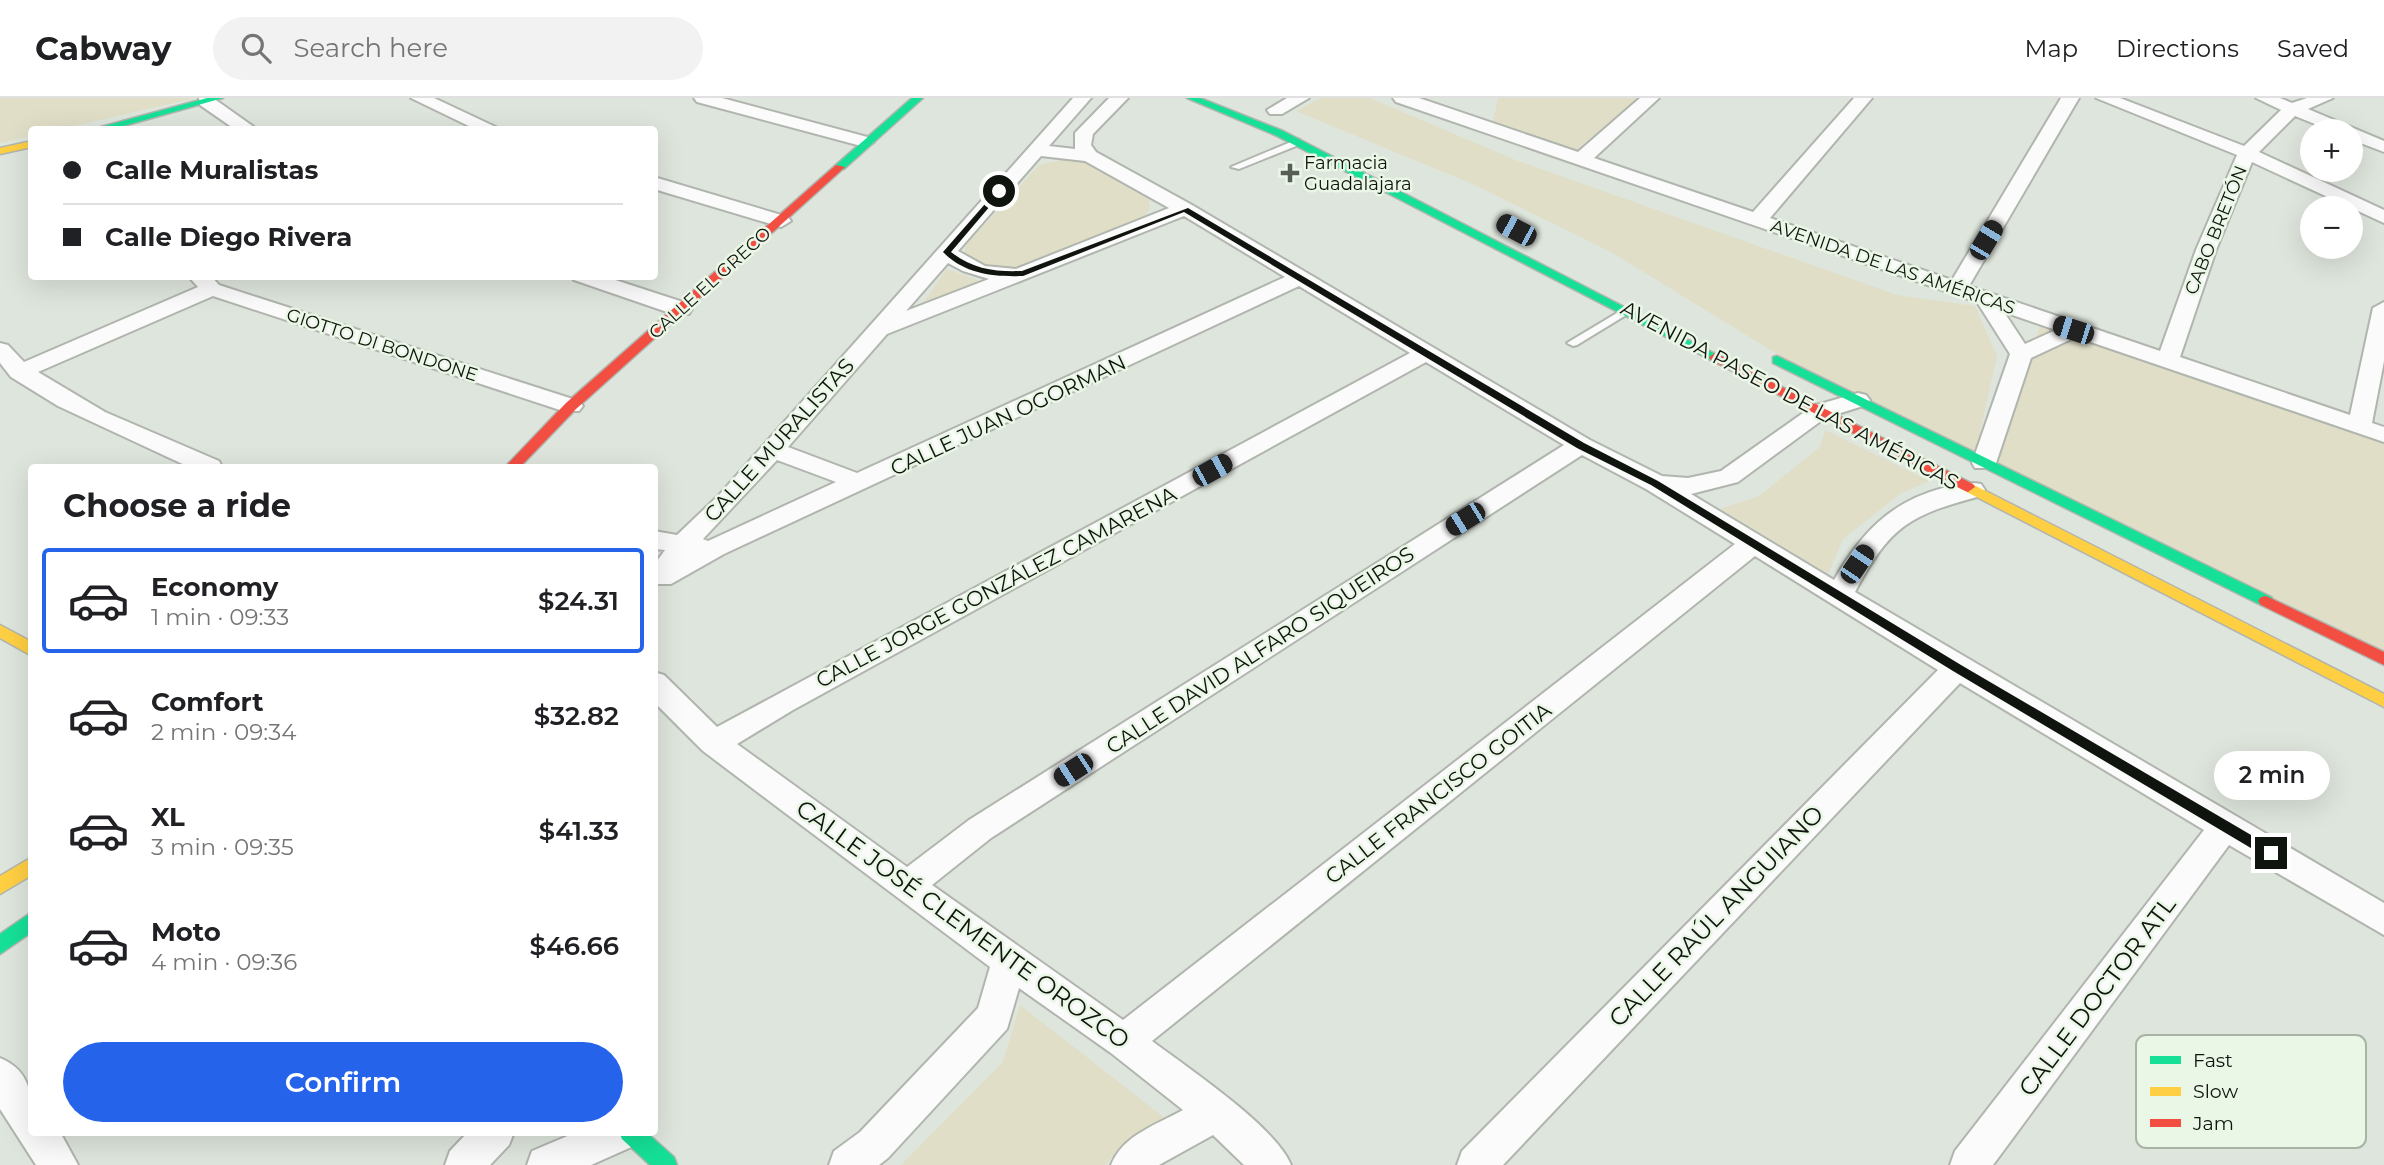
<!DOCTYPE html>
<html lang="en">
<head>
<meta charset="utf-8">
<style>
	:root { --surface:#fff; --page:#f2f2f2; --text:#202124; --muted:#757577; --line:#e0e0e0; --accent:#2563eb }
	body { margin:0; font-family:Montserrat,sans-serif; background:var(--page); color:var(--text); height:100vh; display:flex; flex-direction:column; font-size:26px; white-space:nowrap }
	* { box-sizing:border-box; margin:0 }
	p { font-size:23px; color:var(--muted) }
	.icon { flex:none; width:38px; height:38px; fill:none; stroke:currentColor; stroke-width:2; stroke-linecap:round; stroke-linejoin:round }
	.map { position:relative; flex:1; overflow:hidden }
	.side { position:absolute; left:28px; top:366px; width:630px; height:672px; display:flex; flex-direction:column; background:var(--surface); border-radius:7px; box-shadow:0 7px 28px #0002 }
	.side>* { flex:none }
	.hud { position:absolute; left:28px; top:28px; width:630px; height:154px; border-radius:7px; box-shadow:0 7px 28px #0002; display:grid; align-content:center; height:154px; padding:0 35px; background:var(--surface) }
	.tools { position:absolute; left:2300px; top:21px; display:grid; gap:14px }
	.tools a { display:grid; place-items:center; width:63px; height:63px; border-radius:50%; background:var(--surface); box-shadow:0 7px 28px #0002; font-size:35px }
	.end { position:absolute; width:32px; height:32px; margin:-16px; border:9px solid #10140e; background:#fff; box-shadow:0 0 0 4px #fff }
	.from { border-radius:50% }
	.bubble { position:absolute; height:49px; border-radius:24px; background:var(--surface); box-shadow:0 7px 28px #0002; font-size:23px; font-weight:600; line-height:49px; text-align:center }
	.car { position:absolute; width:21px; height:42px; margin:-21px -10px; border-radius:9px; box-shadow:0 0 5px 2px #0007; background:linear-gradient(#222 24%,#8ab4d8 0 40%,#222 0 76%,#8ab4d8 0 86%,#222 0) }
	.hud b { display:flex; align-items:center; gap:24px; height:66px; font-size:26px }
	.hud b+b { border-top:2px solid var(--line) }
	.hud i { width:18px; height:18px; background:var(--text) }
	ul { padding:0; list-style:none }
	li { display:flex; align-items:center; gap:21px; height:105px; margin:0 14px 10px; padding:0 21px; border:4px solid transparent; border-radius:7px }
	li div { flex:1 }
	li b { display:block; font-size:26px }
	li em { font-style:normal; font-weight:600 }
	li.current { border-color:var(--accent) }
	li>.icon { width:63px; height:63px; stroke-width:1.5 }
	h2 { padding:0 35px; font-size:32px; line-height:84px }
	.cta { display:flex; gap:14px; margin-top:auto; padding:14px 35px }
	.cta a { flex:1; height:80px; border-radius:42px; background:var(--accent); color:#fff; font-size:28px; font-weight:600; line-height:80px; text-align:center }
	header { display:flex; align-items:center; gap:42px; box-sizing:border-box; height:98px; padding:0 35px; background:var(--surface); border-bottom:2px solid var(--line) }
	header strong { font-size:33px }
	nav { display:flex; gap:38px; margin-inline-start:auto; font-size:24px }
	.search { width:490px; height:63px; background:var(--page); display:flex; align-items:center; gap:18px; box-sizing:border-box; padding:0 24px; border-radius:38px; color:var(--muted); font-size:26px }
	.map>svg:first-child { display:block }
	.green { fill:#e0dec7 }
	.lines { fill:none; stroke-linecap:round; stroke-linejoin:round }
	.lane-casing { stroke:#b0b5ae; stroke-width:4 }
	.street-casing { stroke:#b0b5ae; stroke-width:4 }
	.fast-casing { stroke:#b0b5ae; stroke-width:3 }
	.slow-casing { stroke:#b0b5ae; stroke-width:3 }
	.jam-casing { stroke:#b0b5ae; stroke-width:3 }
	.lane { fill:#fafbfa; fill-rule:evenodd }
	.street { fill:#fafbfa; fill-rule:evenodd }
	.fast { fill:#16e098; fill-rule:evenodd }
	.slow { fill:#ffcf43; fill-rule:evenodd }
	.jam { fill:#f24e42; fill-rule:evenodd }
	.route { fill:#10140e }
	.poi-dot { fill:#585d56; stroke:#eaf7e6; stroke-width:2.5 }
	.labels { text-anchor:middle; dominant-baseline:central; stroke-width:5; stroke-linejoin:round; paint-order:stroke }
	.far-poi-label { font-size:18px; fill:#10140e; stroke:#eaf7e6; text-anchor:start }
	.far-street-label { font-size:18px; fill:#10140e; stroke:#eaf7e6 }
	.street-label { font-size:21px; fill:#10140e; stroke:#eaf7e6 }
	.near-street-label { font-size:24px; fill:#10140e; stroke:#eaf7e6 }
	.key { fill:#eaf7e6; stroke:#a9b3a5; stroke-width:2 }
	.key-label { font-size:19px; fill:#10140e }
</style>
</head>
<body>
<header>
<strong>Cabway</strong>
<div class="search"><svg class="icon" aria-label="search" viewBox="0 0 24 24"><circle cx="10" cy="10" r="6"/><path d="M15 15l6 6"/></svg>Search here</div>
<nav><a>Map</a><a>Directions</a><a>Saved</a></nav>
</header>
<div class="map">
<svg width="2384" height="1067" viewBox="0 0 2384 1067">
	<rect width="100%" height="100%" fill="#dee5dc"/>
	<g class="green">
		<path d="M0,0H196L61,31L32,32L31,38L0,45Z"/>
		<path d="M1321,0H1370L1518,63L1897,197L1975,208L1997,258L1975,356L1816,280L1611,154L1477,88L1296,13Z"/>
		<path d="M1498,0H1638L1574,54L1492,29Z"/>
		<path d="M1066,61L1093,66L1149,101L1150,111L1143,119C1113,131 1031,171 1004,171C987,170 976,165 964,155L966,147L1039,67Z"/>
		<path d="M947,171L985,185L916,215Z"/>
		<path d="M2042,223L2384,341V565L1988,369Z"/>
		<path d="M1825,332L1929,383L1900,396L1843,441L1828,476L1720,411L1759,398L1820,349Z"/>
		<path d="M1020,907L1166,1021L1119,1051L1105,1067H901L1003,964Z"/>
	</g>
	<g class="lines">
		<defs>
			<g id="lane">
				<path d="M1298,41L1302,44L1301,46L1239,71L1231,69Z"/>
				<path d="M1627,209L1631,210V214L1577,247L1573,248L1567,245Z"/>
			</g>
			<g id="street">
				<path d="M199,0H213L258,32H236L200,7Z"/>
				<path d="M411,0H434L502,32H477Z"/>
				<path d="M694,0H722L871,40L874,44L865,49L697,4Z"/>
				<path d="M1073,0H1091L1049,48L1075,51V35L1109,0H1128L1093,36L1091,47L1096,54L1192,107L1590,342L1662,378L1688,380L1721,373L1813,308L1858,295L1866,297L1870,302L1866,307L1825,320L1738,384L1691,396L1834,482C1861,435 1890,404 1943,390C1956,387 1968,383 1981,386L1985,392L1981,398C1909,417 1890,428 1855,494L2384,805V837L2229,747L1993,1067H1950L1955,1053L2204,732L1960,585L1503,1067H1457L1462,1053L1938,572L1755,458L1152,943C1188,970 1276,1029 1291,1067H1244L1213,1037L1159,1067H1111C1123,1037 1156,1027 1183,1012L1111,955L1019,890L1007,931L888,1060L879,1067H829L834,1053L860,1034L978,910L990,869L703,653L654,604V574L664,577L717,629L1410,255L1299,188L724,456L671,486H654V467L665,452L654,451V433L677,437L719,397ZM1041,58L1085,63L1169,110L1016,171L985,168L958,153ZM1184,118L1285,179L857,375L788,349L887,236ZM948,165L963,173L989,181L906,213ZM1426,264L1564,347L969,722L907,769L737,646L793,612ZM1582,357L1646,391L1735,446L1123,922L932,787L991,740ZM777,362L836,384L708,443L703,441Z"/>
				<path d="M1287,0H1309L1282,16H1270L1267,12Z"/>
				<path d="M1393,0H1419L1578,54L1640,0H1659L1594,60L1753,114L1854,0H1872L1770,120L1952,182L2061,0H2079L1969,188L2160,253L2196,152L2237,57L2096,0H2120L2244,48L2281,12L2256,0H2280L2292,5L2307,0H2333L2308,11L2384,43V54L2350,41V33H2332L2295,18L2259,54L2384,112V125L2252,64L2216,152L2180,259L2350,317L2373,210L2384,204V263L2372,325L2384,329V344L2076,239L2031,260L1996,365L1993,370H1975L1972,365L2010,256L1977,204L1396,4ZM2004,214L2056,232L2025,246Z"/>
				<path d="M654,79L788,119L791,123L781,129L654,91Z"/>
				<path d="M188,178H211L219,187L256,199L579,303L583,308L579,313H563L213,198L38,274L105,314L219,363L222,369H189L58,308L11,279L0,265V245L8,247L24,264L198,189Z"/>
				<path d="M571,178H603L689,206L692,211L689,216H673L574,182Z"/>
				<path d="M0,960C34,974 32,1003 32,1034H60L78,1067H36L0,1011Z"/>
				<path d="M468,1034H514L509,1047L490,1067H445L450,1053Z"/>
				<path d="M577,1034H641L636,1047L591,1067H527L532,1053Z"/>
			</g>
			<g id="fast">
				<path d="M207,0H223L109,32H90Z"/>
				<path d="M912,0H923L844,71H836V67Z"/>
				<path d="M1187,0H1200L1283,33L1721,259L1715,263L1711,262L1275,37Z"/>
				<path d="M1777,258L2271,499L2274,503L2271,507H2261L1773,265V259Z"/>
				<path d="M32,814V834L0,856V836Z"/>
				<path d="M619,1034H646L674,1059L677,1067H650L622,1041Z"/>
			</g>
			<g id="slow">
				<path d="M32,43V49L0,56V50Z"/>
				<path d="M1968,384L2384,596V609L1963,392L1961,389Z"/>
				<path d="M0,527L32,544V558L0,540Z"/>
				<path d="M32,759V777L0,796V778Z"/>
			</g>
			<g id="jam">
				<path d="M836,67L845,69L576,311L520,369H505L566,305Z"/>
				<path d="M1715,255L1973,386L1975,389L1968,394L1963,392L1711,262L1709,259Z"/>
				<path d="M2266,498L2384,554V567L2261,507L2258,503L2261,499Z"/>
			</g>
		</defs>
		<use href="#lane" class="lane-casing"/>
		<use href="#street" class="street-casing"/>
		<use href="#fast" class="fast-casing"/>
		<use href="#slow" class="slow-casing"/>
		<use href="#jam" class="jam-casing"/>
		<use href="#lane" class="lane"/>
		<use href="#street" class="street"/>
		<use href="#fast" class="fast"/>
		<use href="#slow" class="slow"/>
		<use href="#jam" class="jam"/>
	</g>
	<path class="route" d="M999,90L1002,94L951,154C972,171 995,174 1022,173L1188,110L1584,345L1658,383L1961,567L2275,751V759H2266L1953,573L1651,387L1577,350L1184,114L1023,178C994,179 964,176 943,154Z"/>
	<path class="poi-dot" d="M1286.5 64.5h7v7h7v7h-7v7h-7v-7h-7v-7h7z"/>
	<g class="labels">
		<g class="far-poi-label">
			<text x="1304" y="65">Farmacia<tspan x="1304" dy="21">Guadalajara</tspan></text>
		</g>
		<g class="far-street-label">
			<text transform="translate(2216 132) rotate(-68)">CABO BRETÓN</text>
			<text transform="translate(1893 169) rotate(19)">AVENIDA DE LAS AMÉRICAS</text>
			<text transform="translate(710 185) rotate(-42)">CALLE EL GRECO</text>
			<text transform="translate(382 247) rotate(18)">GIOTTO DI BONDONE</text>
		</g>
		<g class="street-label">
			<text transform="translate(1790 297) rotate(28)">AVENIDA PASEO DE LAS AMÉRICAS</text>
			<text transform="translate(1008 317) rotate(-25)">CALLE JUAN OGORMAN</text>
			<text transform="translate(779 342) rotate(-48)">CALLE MURALISTAS</text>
			<text transform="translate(996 489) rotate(-28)">CALLE JORGE GONZÁLEZ CAMARENA</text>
			<text transform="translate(1260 552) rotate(-33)">CALLE DAVID ALFARO SIQUEIROS</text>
			<text transform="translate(1438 695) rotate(-38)">CALLE FRANCISCO GOITIA</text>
		</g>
		<g class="near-street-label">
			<text transform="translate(1716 818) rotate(-46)">CALLE RAÚL ANGUIANO</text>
			<text transform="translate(963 826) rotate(36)">CALLE JOSÉ CLEMENTE OROZCO</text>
			<text transform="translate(2097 898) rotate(-53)">CALLE DOCTOR ATL</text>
		</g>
	</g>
	<rect x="2136" y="937" width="230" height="113" rx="10" class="key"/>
	<rect x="2150" y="958" width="31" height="8" fill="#16e098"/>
	<rect x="2150" y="989" width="31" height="9" fill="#ffcf43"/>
	<rect x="2150" y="1021" width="31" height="8" fill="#f24e42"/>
	<g class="key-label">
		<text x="2193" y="969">Fast</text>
		<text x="2193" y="1000">Slow</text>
		<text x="2193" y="1032">Jam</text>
	</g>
</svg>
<div class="tools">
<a>+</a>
<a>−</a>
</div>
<i class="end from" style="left:999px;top:93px"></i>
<i class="end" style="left:2271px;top:755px"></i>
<div class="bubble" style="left:2214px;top:653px;width:116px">2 min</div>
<i class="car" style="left:1516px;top:132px;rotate:298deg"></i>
<i class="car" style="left:1986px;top:142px;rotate:31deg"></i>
<i class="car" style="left:2073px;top:232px;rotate:288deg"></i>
<i class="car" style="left:1212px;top:372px;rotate:61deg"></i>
<i class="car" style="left:1465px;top:421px;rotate:238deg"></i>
<i class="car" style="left:1857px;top:466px;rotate:34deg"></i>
<i class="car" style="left:1073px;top:672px;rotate:237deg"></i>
<div class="hud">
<b><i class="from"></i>Calle Muralistas</b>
<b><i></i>Calle Diego Rivera</b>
</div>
<section class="side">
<h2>Choose a ride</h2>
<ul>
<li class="current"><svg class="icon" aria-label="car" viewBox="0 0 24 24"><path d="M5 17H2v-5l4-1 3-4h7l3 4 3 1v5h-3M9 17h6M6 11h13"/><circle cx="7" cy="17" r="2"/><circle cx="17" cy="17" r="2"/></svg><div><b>Economy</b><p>1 min · 09:33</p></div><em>$24.31</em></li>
<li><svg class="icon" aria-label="car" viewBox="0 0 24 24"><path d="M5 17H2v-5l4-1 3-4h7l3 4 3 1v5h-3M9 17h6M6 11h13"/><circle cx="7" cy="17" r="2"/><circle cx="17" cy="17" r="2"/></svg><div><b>Comfort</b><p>2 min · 09:34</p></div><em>$32.82</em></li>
<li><svg class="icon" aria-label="car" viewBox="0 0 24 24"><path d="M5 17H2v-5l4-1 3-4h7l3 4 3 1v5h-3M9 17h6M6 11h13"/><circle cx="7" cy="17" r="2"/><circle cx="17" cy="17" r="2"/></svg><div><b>XL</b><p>3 min · 09:35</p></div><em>$41.33</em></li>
<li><svg class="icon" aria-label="car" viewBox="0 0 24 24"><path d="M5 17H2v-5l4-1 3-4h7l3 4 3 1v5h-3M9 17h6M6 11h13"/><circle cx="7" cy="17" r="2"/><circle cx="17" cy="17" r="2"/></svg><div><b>Moto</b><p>4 min · 09:36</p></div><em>$46.66</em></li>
</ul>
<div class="cta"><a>Confirm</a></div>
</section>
</div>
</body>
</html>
